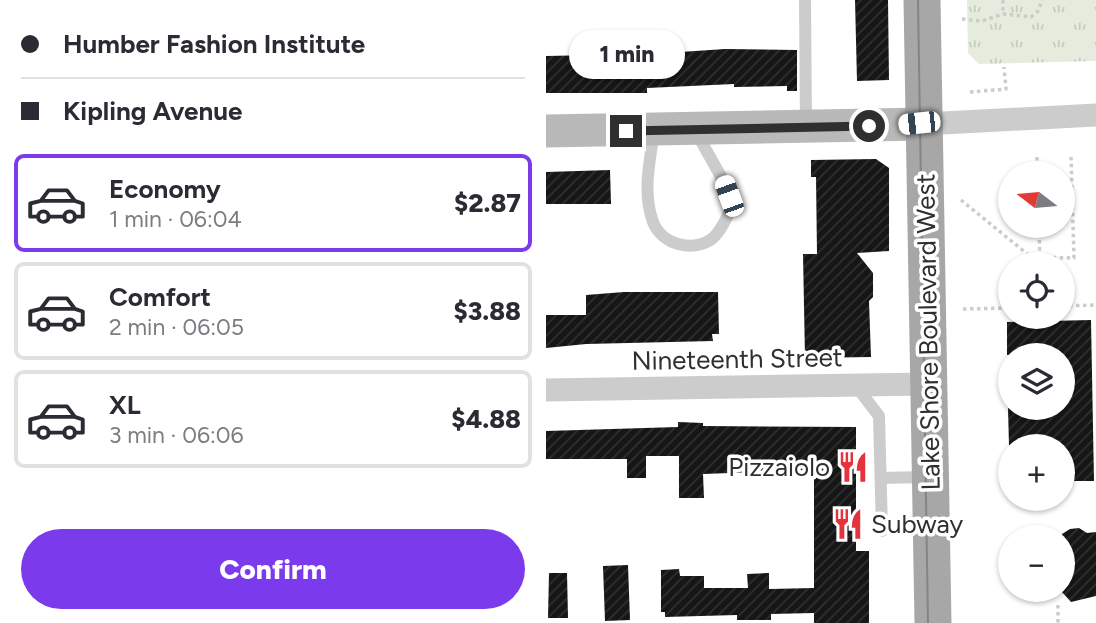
<!DOCTYPE html>
<html lang="en">
<head>
<meta charset="utf-8">
<style>
	:root { --surface:#fff; --page:#f2f2f3; --text:#2b2b33; --muted:#7c7c81; --line:#e1e1e2; --accent:#7c3aed }
	body { margin:0; font-family:Figtree,sans-serif; background:var(--page); color:var(--text); height:100vh; display:flex; flex-direction:column; font-size:26px; white-space:nowrap }
	* { box-sizing:border-box; margin:0 }
	p { font-size:23px; color:var(--muted) }
	.icon { flex:none; width:38px; height:38px; fill:none; stroke:currentColor; stroke-width:2; stroke-linecap:round; stroke-linejoin:round }
	.map { position:relative; flex:1; overflow:hidden }
	.drawer { display:flex; flex-direction:column; background:var(--surface); width:546px }
	.drawer>* { flex:none }
	.guide { display:grid; align-content:center; height:154px; padding:0 21px; background:var(--surface) }
	.needle { width:46px; rotate:286deg }
	.fabs { position:absolute; left:452px; top:161px; display:grid; gap:14px }
	.fabs a { display:grid; place-items:center; width:77px; height:77px; border-radius:50%; background:var(--surface); box-shadow:0 2px 5px #0004; font-size:35px }
	.end { position:absolute; width:32px; height:32px; margin:-16px; border:9px solid #2f2f2f; background:#fff; box-shadow:0 0 0 4px #fff }
	.from { border-radius:50% }
	.bubble { position:absolute; height:49px; border-radius:24px; background:var(--surface); box-shadow:0 2px 5px #0004; font-size:23px; font-weight:800; line-height:49px; text-align:center }
	.car { position:absolute; width:21px; height:42px; margin:-21px -10px; border-radius:9px; box-shadow:0 0 5px 2px #0007; background:linear-gradient(#fff 24%,#345 0 40%,#fff 0 76%,#345 0 86%,#fff 0) }
	.guide b { display:flex; align-items:center; gap:24px; height:66px; font-size:26px }
	.guide b+b { border-top:2px solid var(--line) }
	.guide i { width:18px; height:18px; background:var(--text) }
	ul { padding:0; list-style:none }
	li { display:flex; align-items:center; gap:21px; height:98px; margin:0 14px 10px; padding:0 7px; border:4px solid var(--line); border-radius:10px }
	li div { flex:1 }
	li b { display:block; font-size:26px }
	li em { font-style:normal; font-weight:800 }
	li.current { border-color:var(--accent) }
	li>.icon { width:63px; height:63px; stroke-width:1.5 }
	.button { display:flex; gap:14px; margin-top:auto; padding:14px 21px }
	.button a { flex:1; height:80px; border-radius:42px; background:var(--accent); color:#fff; font-size:28px; font-weight:800; line-height:80px; text-align:center }
	main { display:flex; flex:1; min-height:0 }
	.map>svg:first-child { display:block }
	.grass { fill:url(#grass-tufts) }
	.building { fill:url(#building-hatch) }
	.lines { fill:none; stroke-linecap:round; stroke-linejoin:round }
	.path { stroke:#ccc; stroke-width:3.5; stroke-dasharray:3.5 3.5; stroke-linecap:butt }
	.lane { stroke:#ccc; stroke-width:12 }
	.street { stroke:#ccc; stroke-width:23 }
	.secondary { stroke:#b9b9b9; stroke-width:33 }
	.primary { stroke:#a7a7a7; stroke-width:37 }
	.tram { stroke:#848484; stroke-width:2 }
	.route { stroke:#2f2f2f; stroke-width:9 }
	.labels { text-anchor:middle; dominant-baseline:central; stroke-width:7; stroke-linejoin:round; paint-order:stroke }
	.street-label { font-size:26px; fill:#2f2f2f; stroke:#fff }
	.poi-label { font-size:26px; fill:#2f2f2f; stroke:#fff; text-anchor:end }
</style>
</head>
<body>
<main>
<section class="drawer">
<div class="guide">
<b><i class="from"></i>Humber Fashion Institute</b>
<b><i></i>Kipling Avenue</b>
</div>
<ul>
<li class="current"><svg class="icon" aria-label="car" viewBox="0 0 24 24"><path d="M5 17H2v-5l4-1 3-4h7l3 4 3 1v5h-3M9 17h6M6 11h13"/><circle cx="7" cy="17" r="2"/><circle cx="17" cy="17" r="2"/></svg><div><b>Economy</b><p>1 min · 06:04</p></div><em>$2.87</em></li>
<li><svg class="icon" aria-label="car" viewBox="0 0 24 24"><path d="M5 17H2v-5l4-1 3-4h7l3 4 3 1v5h-3M9 17h6M6 11h13"/><circle cx="7" cy="17" r="2"/><circle cx="17" cy="17" r="2"/></svg><div><b>Comfort</b><p>2 min · 06:05</p></div><em>$3.88</em></li>
<li><svg class="icon" aria-label="car" viewBox="0 0 24 24"><path d="M5 17H2v-5l4-1 3-4h7l3 4 3 1v5h-3M9 17h6M6 11h13"/><circle cx="7" cy="17" r="2"/><circle cx="17" cy="17" r="2"/></svg><div><b>XL</b><p>3 min · 06:06</p></div><em>$4.88</em></li>
</ul>
<div class="button"><a>Confirm</a></div>
</section>
<div class="map">
<svg width="550" height="623" viewBox="0 0 550 623">
	<defs>
		<pattern id="grass-tufts" width="24" height="20" patternUnits="userSpaceOnUse" patternTransform="scale(1.75)"><rect width="24" height="20" fill="#e5ecdd"/><path d="M3 7l-1-3M5 7V3M7 7l1-3M15 17l-1-3M17 17v-4M19 17l1-3" fill="none" stroke="#c5cbbe"/></pattern>
		<pattern id="building-hatch" width="6" height="6" patternUnits="userSpaceOnUse" patternTransform="scale(1.75)"><rect width="6" height="6" fill="#161616"/><path d="M-1 1l2-2M0 6l6-6M5 7l2-2" fill="none" stroke="#303030"/></pattern>
	</defs>
	<rect width="100%" height="100%" fill="#fff"/>
	<path class="grass" d="M421,0H550V61L433,64L422,53Z"/>
	<g class="building">
		<path d="M309,0H342L343,80L311,81Z"/>
		<path d="M179,49L251,50V91H241V86L188,87V84L101,88V93H0V56L49,55V60H82L90,59V55Z"/>
		<path d="M330,159L343,168V251L311,253L327,273V297L323,301L325,357L259,358L257,254H271L270,177H265V160Z"/>
		<path d="M64,170L65,204H0V172Z"/>
		<path d="M78,292H172L173,334H166L167,341L40,344L0,348V315H40V295Z"/>
		<path d="M545,320L548,481H516V446H463L462,408H516V355H461V322Z"/>
		<path d="M132,422L157,423V426L310,427V551H323V623H268V613L225,614V620H191V615L119,617V612H115V570L133,569L134,576H158V588H202L201,574L223,573V589L268,588V470L157,474L158,498H133V456H100V478H81V459H0V431L132,427Z"/>
		<path d="M533,528L541,533L550,532V596L525,602L516,592V534L524,529Z"/>
		<path d="M82,565L84,620L59,621L57,566Z"/>
		<path d="M3,573H21L22,618H2Z"/>
	</g>
	<g class="lines">
		<g class="path">
			<path d="M457,0V14"/>
			<path d="M416,19L436,21L457,14L485,17L492,11L496,0"/>
			<path d="M424,92L460,89L458,67"/>
			<path d="M491,157V173"/>
			<path d="M415,200L485,257L528,258L525,155"/>
			<path d="M493,226L494,264"/>
			<path d="M516,306L550,305"/>
			<path d="M417,309L464,308"/>
			<path d="M512,605V623"/>
		</g>
		<g class="lane">
			<path d="M259,0L260,124"/>
			<path d="M108,131C104,161 96,192 107,222C116,245 148,253 167,238C175,231 179,221 184,211L178,182L150,132"/>
			<path d="M310,386L333,416L336,531"/>
			<path d="M335,478L380,477"/>
		</g>
		<g class="street">
			<path d="M378,124L550,115"/>
			<path d="M0,390L382,384"/>
		</g>
		<path class="secondary" d="M0,131L378,124"/>
		<path class="primary" d="M376,0L387,623"/>
		<path class="tram" d="M372,0L382,623"/>
	</g>
	<g class="lines">
		<path class="route" d="M80,131L323,126"/>
	</g>
	<defs>
		<symbol id="restaurant-bare" viewBox="-9 -9 18 18"><path d="M-5-6h1v4h1v-4h1v4h1v-4h1v5L-1.5 .5V6h-2V.5L-5-1ZM5-6V6H3V1.5H1.5Q1.5-4 5-6Z" fill="#e5333d" stroke="#fff" stroke-width="2.5" paint-order="stroke"/></symbol>
	</defs>
	<g fill-rule="evenodd">
		<use href="#restaurant-bare" x="285" y="445" width="44" height="44"/>
		<use href="#restaurant-bare" x="280" y="502" width="44" height="44"/>
	</g>
	<g class="labels">
		<g class="street-label">
			<text transform="translate(382 332) rotate(-91)">Lake Shore Boulevard West</text>
			<text transform="translate(191 359) rotate(-1)">Nineteenth Street</text>
		</g>
		<g class="poi-label">
			<text x="284" y="467">Pizzaiolo</text>
			<text x="325" y="524" text-anchor="start">Subway</text>
		</g>
	</g>
</svg>
<div class="fabs">
<a><svg class="needle" viewBox="-14 -14 28 28"><path d="M0-13l5 13h-10z" fill="#e53935"/><path d="M0 13l5-13h-10z" fill="#7c7c81"/></svg></a>
<a><svg class="icon" aria-label="locate" viewBox="0 0 24 24"><circle cx="12" cy="12" r="6"/><path d="M12 2v4M12 18v4M2 12h4M18 12h4"/></svg></a>
<a><svg class="icon" aria-label="layers" viewBox="0 0 24 24"><path d="M12 4l9 5-9 5-9-5zM3 14l9 5 9-5"/></svg></a>
<a>+</a>
<a>−</a>
</div>
<i class="end from" style="left:323px;top:126px"></i>
<i class="end" style="left:80px;top:131px"></i>
<div class="bubble" style="left:23px;top:30px;width:116px">1 min</div>
<i class="car" style="left:373px;top:123px;rotate:264deg"></i>
<i class="car" style="left:183px;top:196px;rotate:340deg"></i>
</div>
</main>
</body>
</html>
